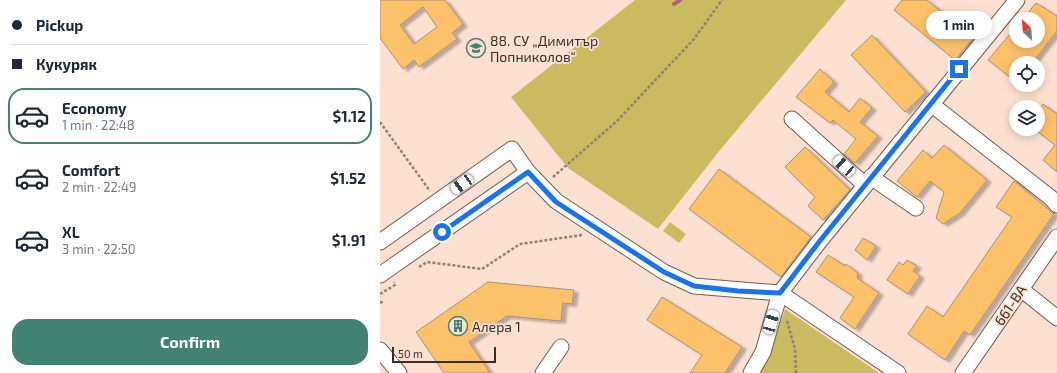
<!DOCTYPE html>
<html lang="en">
<head>
<meta charset="utf-8">
<style>
	:root { --surface:#fff; --page:#f6f6f7; --text:#1f2937; --muted:#747a83; --line:#e0e1e3; --accent:#418272 }
	body { margin:0; font-family:"Exo 2",sans-serif; background:var(--page); color:var(--text); height:100vh; display:flex; flex-direction:column; font-size:15px; white-space:nowrap }
	* { box-sizing:border-box; margin:0 }
	p { font-size:13px; color:var(--muted) }
	.icon { flex:none; width:22px; height:22px; fill:none; stroke:currentColor; stroke-width:2; stroke-linecap:round; stroke-linejoin:round }
	.map { position:relative; flex:1; overflow:hidden }
	.drawer { display:flex; flex-direction:column; background:var(--surface); width:380px }
	.drawer>* { flex:none }
	.hud { display:grid; align-content:center; height:88px; padding:0 12px; background:var(--surface) }
	.needle { width:26px; rotate:335deg }
	.controls { position:absolute; left:629px; top:12px; display:grid; gap:8px }
	.controls a { display:grid; place-items:center; width:36px; height:36px; border-radius:50%; background:var(--surface); box-shadow:0 2px 10px #0003; font-size:20px }
	.scale { position:absolute; left:12px; bottom:10px; width:104px; box-sizing:border-box; padding-left:4px; border:2px solid #392d26; border-top:0; font-size:11px; line-height:14px; white-space:nowrap; color:#392d26; -webkit-text-stroke:3px #fce1d3; paint-order:stroke }
	.end { position:absolute; width:18px; height:18px; margin:-9px; border:5px solid #1a73e8; background:#fff; box-shadow:0 0 0 2px #fff }
	.from { border-radius:50% }
	.bubble { position:absolute; height:28px; border-radius:14px; background:var(--surface); box-shadow:0 2px 10px #0003; font-size:13px; font-weight:700; line-height:28px; text-align:center }
	.car { position:absolute; width:12px; height:24px; margin:-12px -6px; border-radius:5px; box-shadow:0 0 3px 1px #0007; background:linear-gradient(#fff 24%,#345 0 40%,#fff 0 76%,#345 0 86%,#fff 0) }
	.hud b { display:flex; align-items:center; gap:14px; height:38px; font-size:15px }
	.hud b+b { border-top:1px solid var(--line) }
	.hud i { width:10px; height:10px; background:var(--text) }
	ul { padding:0; list-style:none }
	li { display:flex; align-items:center; gap:12px; height:56px; margin:0 8px 6px; padding:0 4px; border:2px solid transparent; border-radius:16px }
	li div { flex:1 }
	li b { display:block; font-size:15px }
	li em { font-style:normal; font-weight:700 }
	li.selected { border-color:var(--accent) }
	li>.icon { width:36px; height:36px; stroke-width:1.5 }
	.action { display:flex; gap:8px; margin-top:auto; padding:8px 12px }
	.action a { flex:1; height:46px; border-radius:16px; background:var(--accent); color:#fff; font-size:16px; font-weight:700; line-height:46px; text-align:center }
	main { display:flex; flex:1; min-height:0 }
	.map>svg:first-child { display:block }
	.green { fill:#cabb61 }
	.lines { fill:none; stroke-linecap:round; stroke-linejoin:round }
	.stream { stroke:#ad6579; stroke-width:4 }
	.building { fill:#fdc169; stroke:#a59177; fill-rule:evenodd; filter:url(#shadow) }
	.minor-casing { stroke:#765a4a; stroke-width:17 }
	.path { stroke:#927f75; stroke-width:2.5; stroke-dasharray:3 2; stroke-linecap:butt }
	.minor { stroke:#fff; stroke-width:15 }
	.route { stroke:#1a73e8; stroke-width:5 }
	.labels { text-anchor:middle; dominant-baseline:central; stroke-width:3.5; stroke-linejoin:round; paint-order:stroke }
	.poi-label { font-size:14px; fill:#392d26; stroke:#fce1d3; text-anchor:start }
	.street-label { font-size:14px; fill:#392d26; stroke:#fce1d3 }
</style>
</head>
<body>
<main>
<section class="drawer">
<div class="hud">
<b><i class="from"></i>Pickup</b>
<b><i></i>Кукуряк</b>
</div>
<ul>
<li class="selected"><svg class="icon" aria-label="car" viewBox="0 0 24 24"><path d="M5 17H2v-5l4-1 3-4h7l3 4 3 1v5h-3M9 17h6M6 11h13"/><circle cx="7" cy="17" r="2"/><circle cx="17" cy="17" r="2"/></svg><div><b>Economy</b><p>1 min · 22:48</p></div><em>$1.12</em></li>
<li><svg class="icon" aria-label="car" viewBox="0 0 24 24"><path d="M5 17H2v-5l4-1 3-4h7l3 4 3 1v5h-3M9 17h6M6 11h13"/><circle cx="7" cy="17" r="2"/><circle cx="17" cy="17" r="2"/></svg><div><b>Comfort</b><p>2 min · 22:49</p></div><em>$1.52</em></li>
<li><svg class="icon" aria-label="car" viewBox="0 0 24 24"><path d="M5 17H2v-5l4-1 3-4h7l3 4 3 1v5h-3M9 17h6M6 11h13"/><circle cx="7" cy="17" r="2"/><circle cx="17" cy="17" r="2"/></svg><div><b>XL</b><p>3 min · 22:50</p></div><em>$1.91</em></li>
</ul>
<div class="action"><a>Confirm</a></div>
</section>
<div class="map">
<svg width="677" height="373" viewBox="0 0 677 373">
	<defs>
		<filter id="shadow"><feDropShadow dx="4.5" dy="2.5" stdDeviation="1" flood-color="#0004"/></filter>
	</defs>
	<rect width="100%" height="100%" fill="#fce1d3"/>
	<g class="green">
		<path d="M255,0H466L340,150L278,229L188,168L131,97Z"/>
		<path d="M290,222L306,234L299,243L283,231Z"/>
		<path d="M405,309L499,373H380L392,349Z"/>
	</g>
	<g class="lines">
		<path class="stream" d="M294,4L300,0"/>
	</g>
	<g class="building">
		<path d="M0,0H65L83,24L72,33L77,39L39,67L34,60L23,69L0,38ZM43,7L57,27L34,44L20,25Z"/>
		<path d="M522,0H547L593,38L575,60L514,10Z"/>
		<path d="M656,3L677,16V31L652,63H636V82L608,60L636,27V41H658V19H643Z"/>
		<path d="M492,35L546,92L525,112L471,55Z"/>
		<path d="M440,69L454,82L445,92L469,112L480,98L492,108L480,122L498,136L475,163L464,154L476,139L453,120L450,123L416,97Z"/>
		<path d="M663,104L677,114V172L663,160L675,145L658,132V110Z"/>
		<path d="M564,145L607,180L580,213L563,224L556,218L564,192L550,181L537,197L517,181L543,150L552,158Z"/>
		<path d="M425,147L470,190L443,220L428,206L435,197L405,167Z"/>
		<path d="M339,169L431,237L401,277L309,209Z"/>
		<path d="M634,181L674,214L590,335L584,331L565,360L528,334L547,306L563,317L632,217L616,207Z"/>
		<path d="M483,238L496,246L487,260L475,250Z"/>
		<path d="M448,255L465,266L466,264L478,273L477,278L499,293L475,329L460,318L474,297L436,272Z"/>
		<path d="M527,260L537,266L533,271L540,276L528,294L507,280L519,262L523,265Z"/>
		<path d="M108,282L194,290L192,304L183,303L181,321L127,316L89,342L110,373H64L36,332Z"/>
		<path d="M282,297L362,347L345,373H310L322,355L267,320Z"/>
	</g>
	<g class="lines">
		<defs>
			<g id="minor">
				<path d="M551,104L671,198L677,205"/>
				<path d="M412,119L485,185"/>
				<path d="M491,177L536,208"/>
				<path d="M0,242L132,149L148,172L176,201L284,272L314,286L400,293L518,373"/>
				<path d="M0,275L148,172"/>
				<path d="M641,289L677,318"/>
				<path d="M0,350L19,373"/>
				<path d="M163,373L181,347"/>
				<path d="M371,373L383,352L400,293L439,242L637,0"/>
				<path d="M583,373L677,237"/>
			</g>
		</defs>
		<use href="#minor" class="minor-casing"/>
		<g class="path">
			<path d="M0,122L50,191"/>
			<path d="M173,177L237,121L314,39L342,0"/>
			<path d="M39,267L47,262L102,269L140,244L202,235"/>
			<path d="M0,294L15,285L14,282"/>
			<path d="M0,303L4,301"/>
			<path d="M407,321L415,349L416,373"/>
		</g>
		<use href="#minor" class="minor"/>
	</g>
	<g class="lines">
		<path class="route" d="M62,232L148,172L176,202L284,272L314,286L358,291L400,293L439,242L579,69"/>
	</g>
	<defs>
		<symbol id="school-ring" viewBox="-11 -11 22 22"><circle r="9.5" fill="#fce1d3" stroke="#418272" stroke-width="1.5"/><path d="M0-5L7-2L0 1L-7-2ZM-4 1L0 2.5L4 1V4Q0 6-4 4Z" fill="#418272"/></symbol>
		<symbol id="building-ring" viewBox="-11 -11 22 22"><circle r="9.5" fill="#fce1d3" stroke="#418272" stroke-width="1.5"/><path d="M-4-6H4V6H1V3H-1V6H-4ZM-2.5-4.3h1.7v1.8h-1.7ZM.8-4.3h1.7v1.8H.8ZM-2.5-1h1.7V.8h-1.7ZM.8-1h1.7V.8H.8Z" fill="#418272"/></symbol>
	</defs>
	<g fill-rule="evenodd">
		<use href="#school-ring" x="85" y="37" width="22" height="22"/>
		<use href="#building-ring" x="67" y="315" width="22" height="22"/>
	</g>
	<g class="labels">
		<g class="poi-label">
			<text x="110" y="40">88. СУ „Димитър<tspan x="110" dy="16">Попниколов“</tspan></text>
			<text x="92" y="326">Алера 1</text>
		</g>
		<g class="street-label">
			<text transform="translate(630 305) rotate(-56)">661-ВА</text>
		</g>
	</g>
</svg>
<div class="controls">
<a><svg class="needle" viewBox="-14 -14 28 28"><path d="M0-13l5 13h-10z" fill="#e53935"/><path d="M0 13l5-13h-10z" fill="#747a83"/></svg></a>
<a><svg class="icon" aria-label="locate" viewBox="0 0 24 24"><circle cx="12" cy="12" r="6"/><path d="M12 2v4M12 18v4M2 12h4M18 12h4"/></svg></a>
<a><svg class="icon" aria-label="layers" viewBox="0 0 24 24"><path d="M12 4l9 5-9 5-9-5zM3 14l9 5 9-5"/></svg></a>
</div>
<div class="scale">50 m</div>
<i class="end from" style="left:62px;top:232px"></i>
<i class="end" style="left:579px;top:69px"></i>
<div class="bubble" style="left:546px;top:11px;width:66px">1 min</div>
<i class="car" style="left:464px;top:166px;rotate:312deg"></i>
<i class="car" style="left:82px;top:184px;rotate:235deg"></i>
<i class="car" style="left:391px;top:322px;rotate:16deg"></i>
</div>
</main>
</body>
</html>
